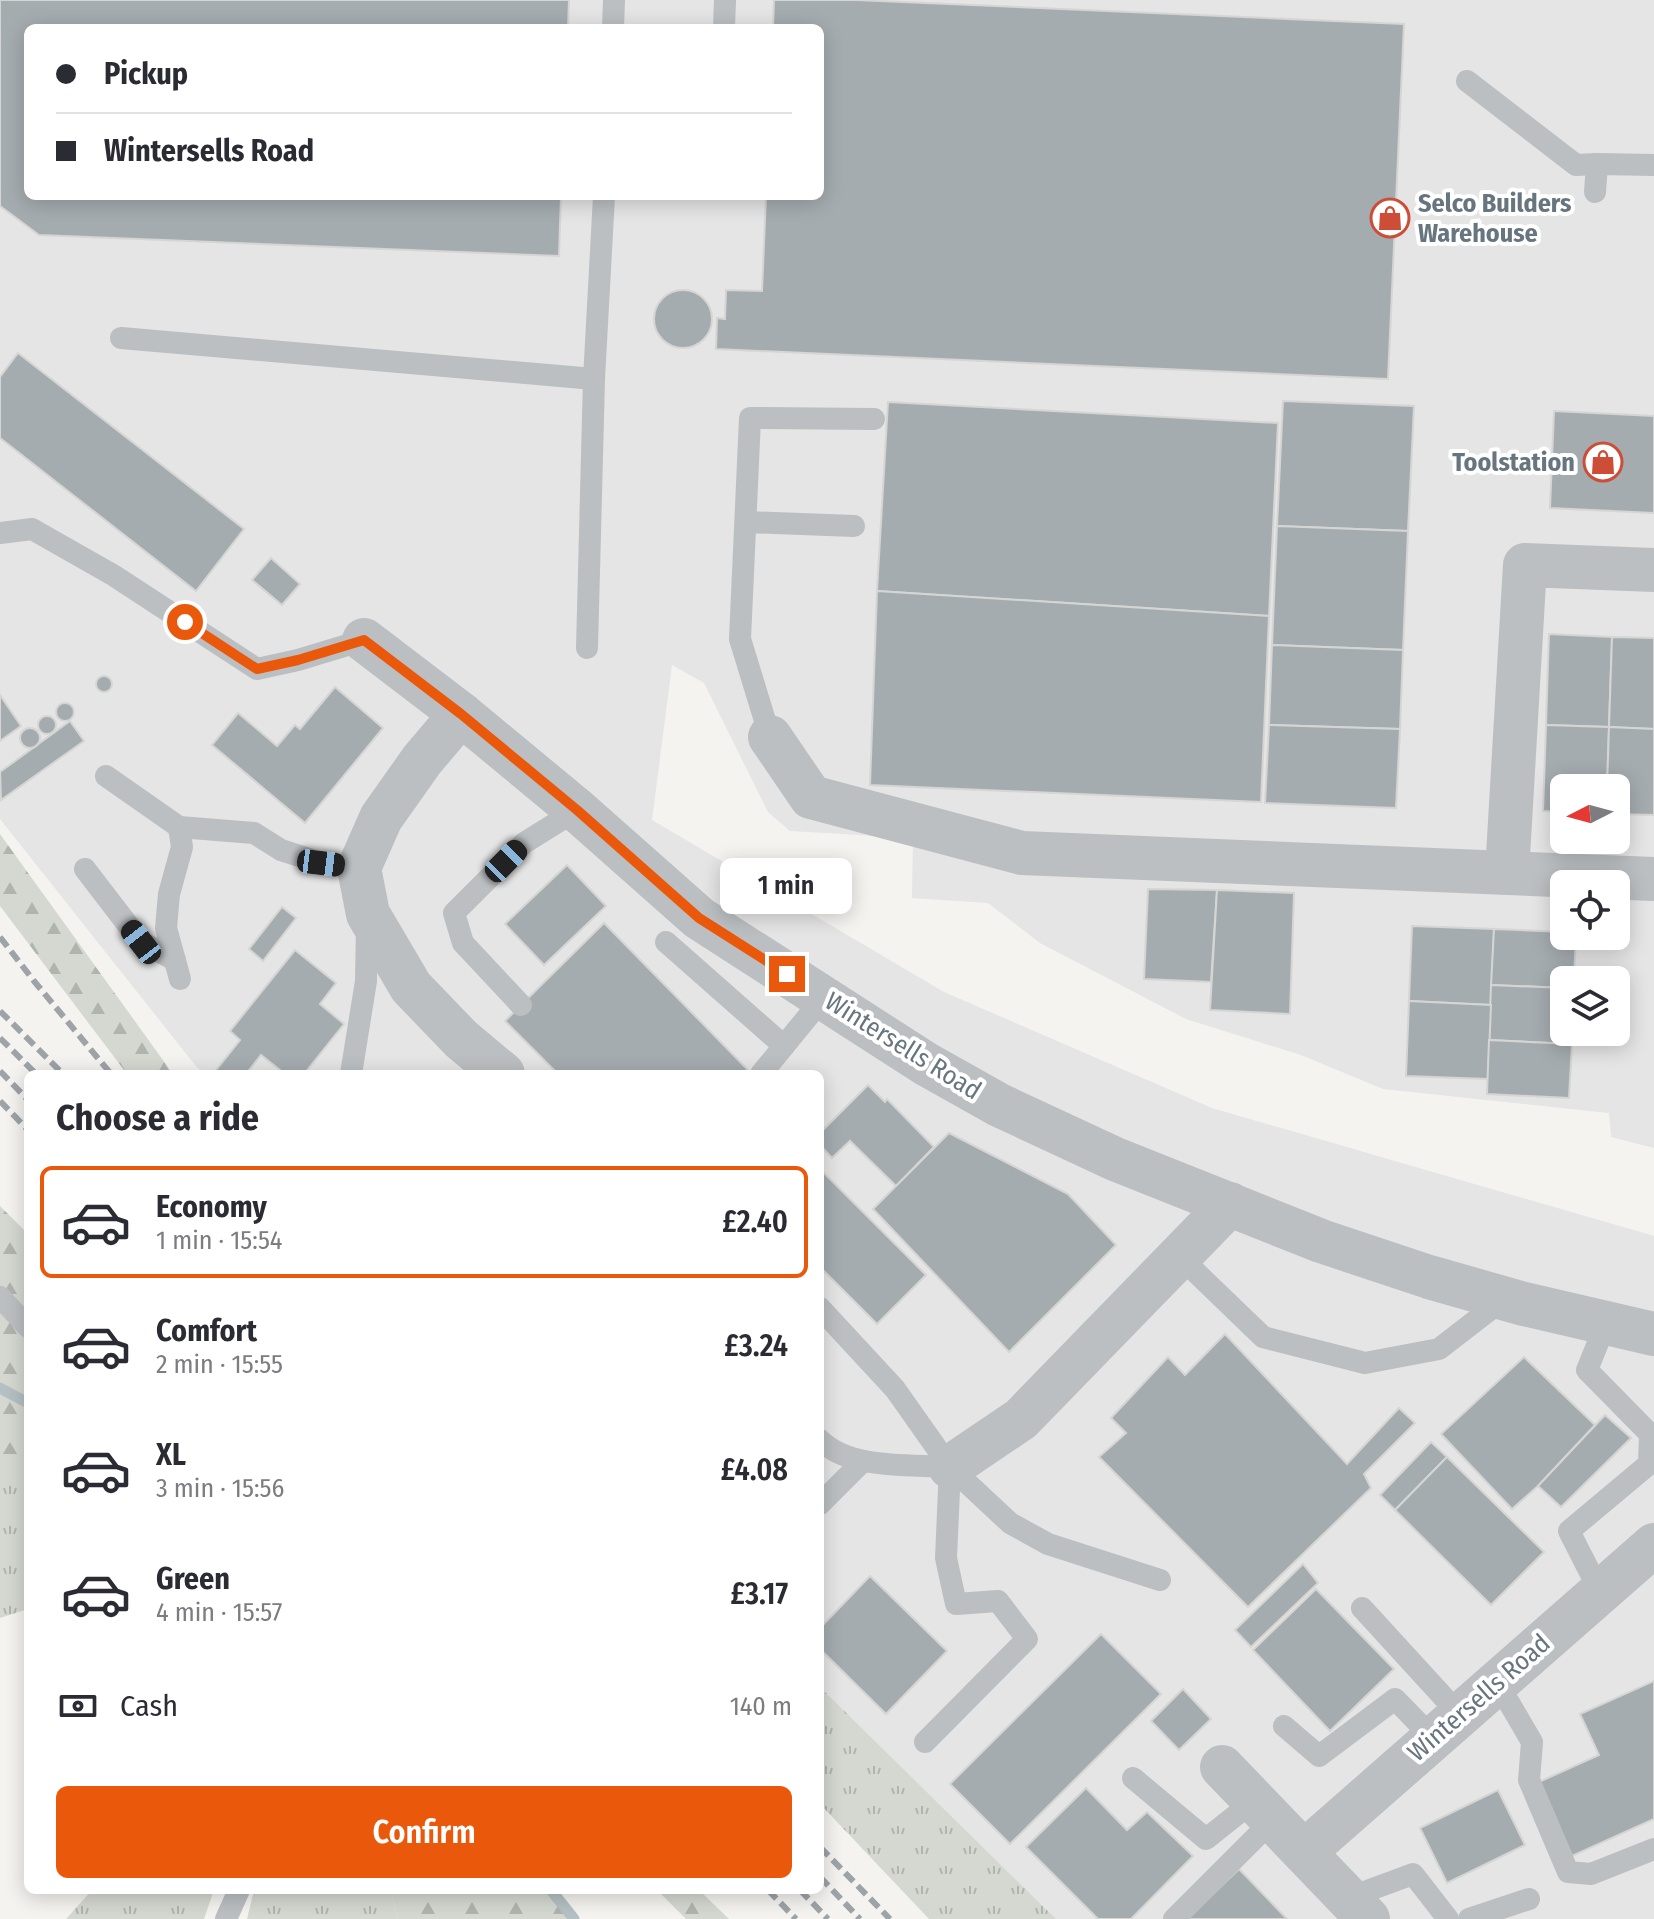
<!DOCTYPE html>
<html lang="en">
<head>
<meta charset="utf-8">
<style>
	:root { --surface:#fff; --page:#f7f7f7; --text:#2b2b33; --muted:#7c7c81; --line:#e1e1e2; --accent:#ea580c }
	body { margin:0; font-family:"Fira Sans Condensed",sans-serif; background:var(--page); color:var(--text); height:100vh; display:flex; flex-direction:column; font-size:30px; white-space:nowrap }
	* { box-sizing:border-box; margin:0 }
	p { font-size:26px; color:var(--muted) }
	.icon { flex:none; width:44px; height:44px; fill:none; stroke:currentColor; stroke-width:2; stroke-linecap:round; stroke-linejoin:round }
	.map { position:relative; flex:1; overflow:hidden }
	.panel { position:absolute; left:24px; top:1070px; width:800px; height:824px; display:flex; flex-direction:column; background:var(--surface); border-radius:12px; box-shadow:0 4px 20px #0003 }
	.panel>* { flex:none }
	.hud { position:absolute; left:24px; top:24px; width:800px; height:176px; border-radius:12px; box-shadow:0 4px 20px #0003; display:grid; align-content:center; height:176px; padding:0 32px; background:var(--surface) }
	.needle { width:52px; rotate:264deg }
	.fabs { position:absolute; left:1550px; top:774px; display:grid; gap:16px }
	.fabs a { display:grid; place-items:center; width:80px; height:80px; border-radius:12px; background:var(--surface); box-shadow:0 4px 20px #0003; font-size:40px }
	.end { position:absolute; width:36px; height:36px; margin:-18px; border:10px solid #ea580c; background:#fff; box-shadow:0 0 0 4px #fff }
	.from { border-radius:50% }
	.bubble { position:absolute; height:56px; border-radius:12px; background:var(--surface); box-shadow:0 4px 20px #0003; font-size:26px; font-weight:600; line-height:56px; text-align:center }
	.car { position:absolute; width:24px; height:48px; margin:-24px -12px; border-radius:10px; box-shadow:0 0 6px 2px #0007; background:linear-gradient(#222 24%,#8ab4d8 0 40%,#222 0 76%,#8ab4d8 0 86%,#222 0) }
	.hud b { display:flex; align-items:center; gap:28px; height:76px; font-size:30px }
	.hud b+b { border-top:2px solid var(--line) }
	.hud i { width:20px; height:20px; background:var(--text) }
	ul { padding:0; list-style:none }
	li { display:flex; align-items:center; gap:24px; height:112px; margin:0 16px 12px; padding:0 16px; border:4px solid transparent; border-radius:12px }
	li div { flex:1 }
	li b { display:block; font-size:30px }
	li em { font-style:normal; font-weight:600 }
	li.active { border-color:var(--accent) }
	li>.icon { width:72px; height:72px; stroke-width:1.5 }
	h2 { padding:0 32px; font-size:36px; line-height:96px }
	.pay { display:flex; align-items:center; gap:20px; height:88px; padding:0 32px; font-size:30px }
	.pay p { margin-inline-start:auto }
	.primary-button { display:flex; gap:16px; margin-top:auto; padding:16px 32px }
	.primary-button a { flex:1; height:92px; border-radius:12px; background:var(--accent); color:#fff; font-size:32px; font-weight:600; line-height:92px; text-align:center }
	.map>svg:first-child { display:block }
	.built { fill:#e4e5e4; fill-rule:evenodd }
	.grass { fill:url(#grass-tufts) }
	.forest { fill:url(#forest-firs) }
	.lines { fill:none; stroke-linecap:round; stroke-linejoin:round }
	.stream { stroke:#b4c0c3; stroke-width:11 }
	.building { fill:#a5acb0; stroke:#d5d5d3; stroke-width:2 }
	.lane { stroke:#bbbfc2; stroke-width:22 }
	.street { stroke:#bbbfc2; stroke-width:44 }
	.rail { stroke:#9da3a7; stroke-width:6; stroke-dasharray:12 6; stroke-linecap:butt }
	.route { stroke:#ea580c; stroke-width:10 }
	.labels { text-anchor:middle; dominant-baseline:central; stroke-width:8; stroke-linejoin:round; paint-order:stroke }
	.poi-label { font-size:26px; font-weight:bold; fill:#66757e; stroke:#fff; text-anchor:start }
	.street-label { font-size:26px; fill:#66757e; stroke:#fff }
</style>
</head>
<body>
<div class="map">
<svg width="1654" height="1919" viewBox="0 0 1654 1919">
	<defs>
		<pattern id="grass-tufts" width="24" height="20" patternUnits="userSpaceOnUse" patternTransform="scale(2)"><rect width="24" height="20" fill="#d4d8d0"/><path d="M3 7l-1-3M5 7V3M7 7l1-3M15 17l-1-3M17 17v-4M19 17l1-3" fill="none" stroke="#b0b4ae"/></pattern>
		<pattern id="forest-firs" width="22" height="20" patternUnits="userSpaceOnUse" patternTransform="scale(2)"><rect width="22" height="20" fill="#d4d8d0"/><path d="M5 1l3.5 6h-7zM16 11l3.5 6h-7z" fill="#b0b4ae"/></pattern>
	</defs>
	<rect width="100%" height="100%" fill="#f4f3f0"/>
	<path class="built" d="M0,0H1654V1148L1611,1137L1609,1113L1383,1089L1301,1055L1186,1019L1040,943L988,903L912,898L913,838L790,831L768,812L704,683L672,665L652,820L944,992L1212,1108L1654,1236V1919H1056L820,1687V1074H204L195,1065L0,819ZM28,28H820V196H28ZM1564,788H1616V840H1564ZM1564,884H1616V936H1564ZM1564,980H1616V1032H1564Z"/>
	<g class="grass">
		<path d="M0,1474L28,1480V1609L0,1618Z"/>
		<path d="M820,1687L1056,1919H929L820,1804Z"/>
		<path d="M92,1890H214L204,1919H66Z"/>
		<path d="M254,1890H391L398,1919H247Z"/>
	</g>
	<g class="forest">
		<path d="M0,834L173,1074H127L0,906Z"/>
		<path d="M0,1206L28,1234V1484L0,1475Z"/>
		<path d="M391,1890H550L569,1919H398Z"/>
		<path d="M657,1890H699L729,1919H686Z"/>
	</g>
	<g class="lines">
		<g class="stream">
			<path d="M0,1388L28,1403"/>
			<path d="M551,1890L574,1919"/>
		</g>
	</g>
	<g class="building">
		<path d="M0,0H569L568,28H28V196H561L559,256L39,235L0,206Z"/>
		<path d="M774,0H856L1404,24L1388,379L716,349L717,318L725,319L726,290L762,291L766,196H820V28H773Z"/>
		<circle cx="683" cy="319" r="29"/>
		<path d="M18,353L244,529L196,591L0,438V377Z"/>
		<path d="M1283,401L1414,406L1408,531L1277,526Z"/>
		<path d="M888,402L1278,423L1269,616L877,591Z"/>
		<path d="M1554,411L1654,416V513L1550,508Z"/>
		<path d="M1277,526L1408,531L1403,650L1272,645Z"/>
		<path d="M271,558L300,584L282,605L252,580Z"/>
		<path d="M877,591L1269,616L1261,802L870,785Z"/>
		<path d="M1549,634L1612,637L1609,727L1546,725Z"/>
		<path d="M1612,637L1654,638V729L1609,727Z"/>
		<path d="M1272,645L1403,650L1400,729L1269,725Z"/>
		<circle cx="104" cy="684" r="8"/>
		<path d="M335,687L383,728L305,823L212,745L238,713L277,746L295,725L300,729Z"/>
		<path d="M0,695L21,726L0,741Z"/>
		<circle cx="65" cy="712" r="9"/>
		<circle cx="47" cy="725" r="9"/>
		<path d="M70,721L84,741L1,800L0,772Z"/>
		<path d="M1269,725L1400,729L1396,808L1265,803Z"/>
		<path d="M1546,725L1609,727L1607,788H1564V812L1543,811Z"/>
		<path d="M1609,727L1654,729V815L1616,814V788H1607Z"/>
		<circle cx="30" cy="738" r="10"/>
		<path d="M567,865L606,906L544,965L505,924Z"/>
		<path d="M1148,889L1217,890L1211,982L1144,979Z"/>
		<path d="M1217,890L1294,893L1290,1014L1210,1010Z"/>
		<path d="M282,907L296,918L263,961L249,949Z"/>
		<path d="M604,923L752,1074H558L505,1021Z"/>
		<path d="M1412,926L1494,929L1491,1005L1409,1001Z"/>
		<path d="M1494,929L1564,932V936H1576L1574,980H1564V988L1491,985Z"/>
		<path d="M295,950L336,983L320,1004L344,1024L304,1074H285L261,1055L246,1074H213L240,1040L230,1031Z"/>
		<path d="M1491,985L1564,988V1032H1572V1044L1489,1040Z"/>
		<path d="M1409,1001L1491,1005L1488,1079L1406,1076Z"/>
		<path d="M1489,1040L1572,1044L1569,1098L1487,1094Z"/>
		<path d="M868,1085L885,1102L887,1099L934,1147L896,1186L850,1141L832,1158L820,1145V1133Z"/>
		<path d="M949,1133L1068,1194L1116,1245L1009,1352L873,1209Z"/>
		<path d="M820,1169L926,1275L877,1324L820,1267Z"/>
		<path d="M1225,1334L1347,1464L1399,1408L1415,1423L1364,1474L1371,1488L1248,1607L1099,1457L1126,1433L1111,1418L1168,1357L1185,1375Z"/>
		<path d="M1524,1357L1595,1425L1538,1486L1512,1509L1441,1434Z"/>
		<path d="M1605,1415L1631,1438L1561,1507L1538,1486Z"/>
		<path d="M1431,1442L1447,1457L1395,1510L1380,1495Z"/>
		<path d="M1447,1457L1544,1552L1491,1605L1395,1510Z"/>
		<path d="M1303,1564L1318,1583L1251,1647L1235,1630Z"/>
		<path d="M870,1576L947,1651L886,1714L820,1649V1628Z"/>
		<path d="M1316,1589L1394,1669L1330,1731L1253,1650Z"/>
		<path d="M1101,1634L1161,1694L1010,1844L950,1784Z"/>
		<path d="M1654,1681V1819L1572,1856L1539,1782L1599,1755L1580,1714Z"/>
		<path d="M1183,1689L1211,1719L1179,1750L1151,1721Z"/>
		<path d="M1086,1788L1127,1830L1147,1812L1193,1856L1131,1919H1098L1026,1847Z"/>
		<path d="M1498,1790L1525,1845L1447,1883L1420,1828Z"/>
		<path d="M1239,1869L1287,1919H1187Z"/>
	</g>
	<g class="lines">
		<g class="lane">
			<path d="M613,28L614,0"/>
			<path d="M724,28L725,0"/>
			<path d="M1467,81L1576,165L1597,164"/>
			<path d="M1595,192L1597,164L1654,165"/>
			<path d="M121,338L594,379L604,196"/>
			<path d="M746,522L854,526"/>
			<path d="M0,533L32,529L113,575L257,669L298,660L364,640"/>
			<path d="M587,648L594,379"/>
			<path d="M770,737L740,639L750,418L874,419"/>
			<path d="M106,776L179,827L254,833L281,850L321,863L359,868"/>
			<path d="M179,827L182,847L169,894L166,928L180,979"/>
			<path d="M85,869L141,942L175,960"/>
			<path d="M666,942L784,1046"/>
			<path d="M521,1005L463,943L454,913L524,843L577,810"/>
			<path d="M351,1074L366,981L367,927"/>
			<path d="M761,1074L824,997"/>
			<path d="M1179,1256L1263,1337L1365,1363L1439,1349L1505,1298"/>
			<path d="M0,1297L28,1327"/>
			<path d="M820,1308L895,1389L950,1467L1010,1523L1048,1544L1160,1580"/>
			<path d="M820,1440C850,1470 910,1464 950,1467"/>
			<path d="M820,1504L862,1462"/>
			<path d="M1600,1592L1569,1531L1649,1464L1650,1434L1587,1370L1606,1323"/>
			<path d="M1362,1608L1459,1714"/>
			<path d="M1497,1682L1532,1742L1529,1780L1568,1872L1591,1874L1654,1849"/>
			<path d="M1284,1726L1319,1756L1395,1699L1433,1738"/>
			<path d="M925,1742L1027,1639L998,1601L956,1604L946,1558L950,1467"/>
			<path d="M1133,1778L1206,1839L1255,1800"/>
			<path d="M1348,1898L1413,1874L1448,1919"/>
			<path d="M226,1919L239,1890"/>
			<path d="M1174,1919L1274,1819"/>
			<path d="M1469,1919L1529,1899"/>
		</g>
		<g class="street">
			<path d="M364,640L461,714"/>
			<path d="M770,737L811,797L1022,853L1654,879"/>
			<path d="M1507,873L1525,565L1654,570"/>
			<path d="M503,1074L461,1039L411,987L368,914L359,868L381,818L422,760L461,714L577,810L699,918L926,1064L999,1105L1115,1159L1321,1241L1429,1277L1524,1304L1654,1334"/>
			<path d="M950,1467L1021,1419L1230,1204"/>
			<path d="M1222,1767L1368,1919"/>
			<path d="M1304,1852L1654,1545"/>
		</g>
		<g class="rail">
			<path d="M0,937L34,981L111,1074"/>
			<path d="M0,1011L63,1074"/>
			<path d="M0,1038L36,1074"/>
			<path d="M0,1071L28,1100"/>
			<path d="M0,1101L28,1130"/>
			<path d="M820,1847L890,1919"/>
			<path d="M820,1877L860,1919"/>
			<path d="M768,1890L796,1919"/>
			<path d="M800,1890L828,1919"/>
		</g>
	</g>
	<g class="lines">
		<path class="route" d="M185,622L257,669L298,660L364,640L461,714L577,810L699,918L787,974"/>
	</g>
	<defs>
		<symbol id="shop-ring" viewBox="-11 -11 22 22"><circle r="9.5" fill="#fff" stroke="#cd4d37" stroke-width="1.5"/><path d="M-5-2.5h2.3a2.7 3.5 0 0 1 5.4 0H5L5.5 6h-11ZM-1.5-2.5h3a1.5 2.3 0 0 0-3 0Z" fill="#cd4d37"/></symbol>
	</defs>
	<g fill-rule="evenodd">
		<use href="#shop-ring" x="1368" y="196" width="44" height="44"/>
		<use href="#shop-ring" x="1581" y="440" width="44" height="44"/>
	</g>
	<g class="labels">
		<g class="poi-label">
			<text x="1418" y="203">Selco Builders<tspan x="1418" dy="30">Warehouse</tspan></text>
			<text x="1575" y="462" text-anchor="end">Toolstation</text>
		</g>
		<g class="street-label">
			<text transform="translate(903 1046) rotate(32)">Wintersells Road</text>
			<text transform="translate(1479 1698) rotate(-41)">Wintersells Road</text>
		</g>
	</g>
</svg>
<div class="fabs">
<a><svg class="needle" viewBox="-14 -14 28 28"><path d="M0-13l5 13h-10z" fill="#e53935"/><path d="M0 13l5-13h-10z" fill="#7c7c81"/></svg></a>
<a><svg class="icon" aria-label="locate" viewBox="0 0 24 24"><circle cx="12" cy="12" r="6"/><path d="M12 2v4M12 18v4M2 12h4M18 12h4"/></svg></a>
<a><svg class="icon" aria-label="layers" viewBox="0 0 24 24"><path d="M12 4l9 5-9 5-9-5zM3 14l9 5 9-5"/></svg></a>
</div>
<i class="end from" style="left:185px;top:622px"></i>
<i class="end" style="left:787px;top:974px"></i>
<div class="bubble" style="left:720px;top:858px;width:132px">1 min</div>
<i class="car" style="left:506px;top:861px;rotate:45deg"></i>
<i class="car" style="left:321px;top:863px;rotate:97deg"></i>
<i class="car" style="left:141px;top:942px;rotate:322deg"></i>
<div class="hud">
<b><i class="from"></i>Pickup</b>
<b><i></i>Wintersells Road</b>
</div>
<section class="panel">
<h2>Choose a ride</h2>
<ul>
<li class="active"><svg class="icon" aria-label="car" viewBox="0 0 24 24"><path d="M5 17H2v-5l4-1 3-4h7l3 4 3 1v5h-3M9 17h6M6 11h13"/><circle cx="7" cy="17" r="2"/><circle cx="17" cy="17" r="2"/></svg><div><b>Economy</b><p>1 min · 15:54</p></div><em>£2.40</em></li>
<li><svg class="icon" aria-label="car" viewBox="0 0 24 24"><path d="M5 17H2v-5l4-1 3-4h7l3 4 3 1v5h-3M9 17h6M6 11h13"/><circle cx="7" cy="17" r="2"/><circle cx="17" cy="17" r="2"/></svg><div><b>Comfort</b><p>2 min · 15:55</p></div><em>£3.24</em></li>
<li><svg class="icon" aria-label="car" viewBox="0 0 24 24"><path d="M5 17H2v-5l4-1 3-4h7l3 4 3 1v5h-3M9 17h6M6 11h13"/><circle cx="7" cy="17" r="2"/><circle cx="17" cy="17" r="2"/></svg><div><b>XL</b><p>3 min · 15:56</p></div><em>£4.08</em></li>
<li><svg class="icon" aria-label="car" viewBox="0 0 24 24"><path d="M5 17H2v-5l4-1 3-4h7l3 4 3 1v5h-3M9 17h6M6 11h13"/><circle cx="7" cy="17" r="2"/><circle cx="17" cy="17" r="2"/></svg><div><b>Green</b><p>4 min · 15:57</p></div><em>£3.17</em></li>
</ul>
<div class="pay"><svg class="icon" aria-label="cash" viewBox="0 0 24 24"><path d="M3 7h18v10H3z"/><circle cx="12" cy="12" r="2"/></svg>Cash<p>140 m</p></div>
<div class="primary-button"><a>Confirm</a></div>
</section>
</div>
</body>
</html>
